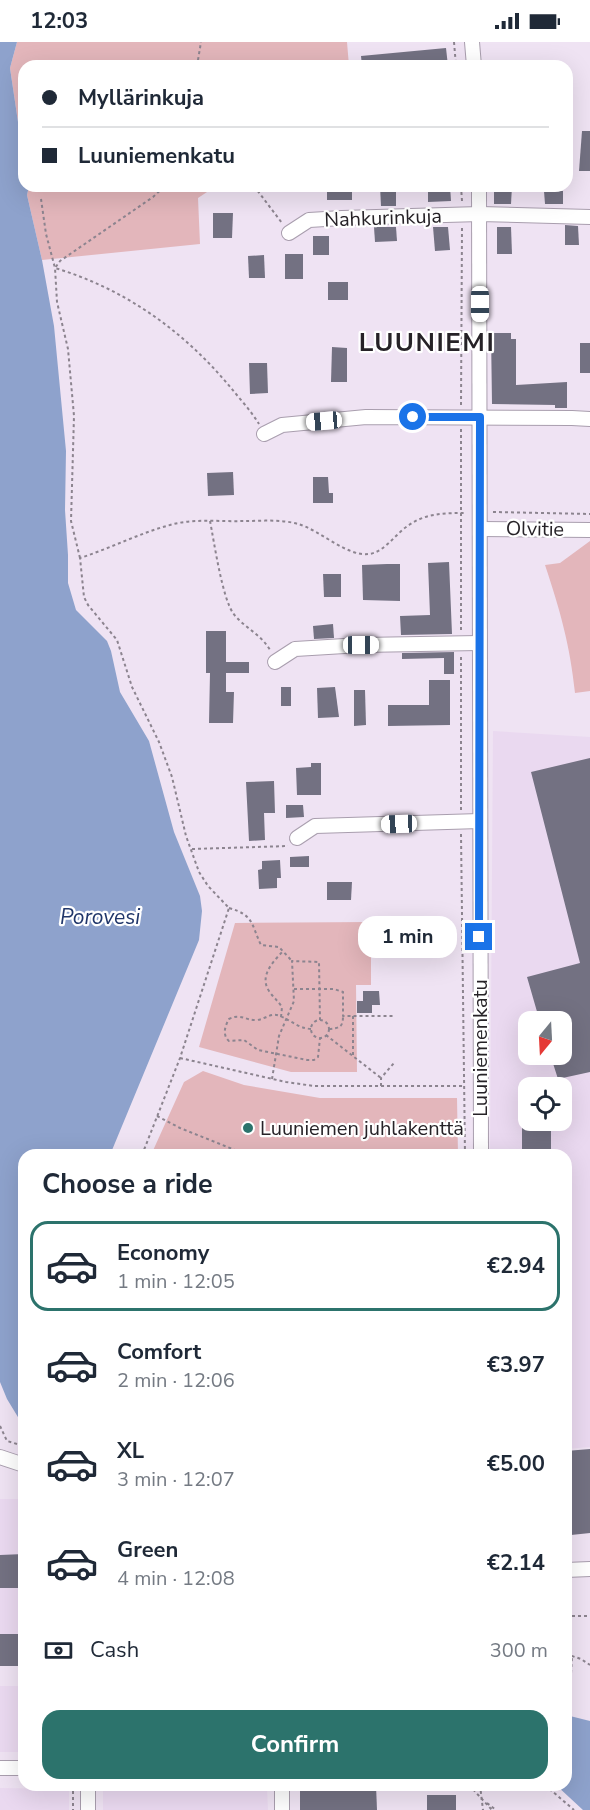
<!DOCTYPE html>
<html lang="en">
<head>
<meta charset="utf-8">
<style>
	:root { --surface:#fff; --page:#f2f2f3; --text:#1f2937; --muted:#747a83; --line:#e0e1e3; --accent:#2c736c }
	body { margin:0; font-family:"Nunito Sans",sans-serif; background:var(--page); color:var(--text); height:100vh; display:flex; flex-direction:column; font-size:22px; white-space:nowrap }
	* { box-sizing:border-box; margin:0 }
	p { font-size:20px; color:var(--muted) }
	.icon { flex:none; width:33px; height:33px; fill:none; stroke:currentColor; stroke-width:2; stroke-linecap:round; stroke-linejoin:round }
	.map { position:relative; flex:1; overflow:hidden }
	.sheet { position:absolute; left:18px; top:1107px; width:554px; height:642px; display:flex; flex-direction:column; background:var(--surface); border-radius:18px; box-shadow:0 6px 24px #0002 }
	.sheet>* { flex:none }
	.guide { position:absolute; left:18px; top:18px; width:555px; height:132px; border-radius:18px; box-shadow:0 6px 24px #0002; display:grid; align-content:center; height:132px; padding:0 24px; background:var(--surface) }
	.needle { width:39px; rotate:198deg }
	.buttons { position:absolute; left:518px; top:969px; display:grid; gap:12px }
	.buttons a { display:grid; place-items:center; width:54px; height:54px; border-radius:12px; background:var(--surface); box-shadow:0 6px 24px #0002; font-size:30px }
	.end { position:absolute; width:27px; height:27px; margin:-14px; border:8px solid #1a73e8; background:#fff; box-shadow:0 0 0 3px #fff }
	.from { border-radius:50% }
	.bubble { position:absolute; height:42px; border-radius:18px; background:var(--surface); box-shadow:0 6px 24px #0002; font-size:20px; font-weight:700; line-height:42px; text-align:center }
	.car { position:absolute; width:18px; height:36px; margin:-18px -9px; border-radius:8px; box-shadow:0 0 4px 2px #0007; background:linear-gradient(#fff 24%,#345 0 40%,#fff 0 76%,#345 0 86%,#fff 0) }
	.guide b { display:flex; align-items:center; gap:21px; height:57px; font-size:22px }
	.guide b+b { border-top:2px solid var(--line) }
	.guide i { width:15px; height:15px; background:var(--text) }
	ul { padding:0; list-style:none }
	li { display:flex; align-items:center; gap:18px; height:90px; margin:0 12px 9px; padding:0 12px; border:3px solid transparent; border-radius:18px }
	li div { flex:1 }
	li b { display:block; font-size:22px }
	li em { font-style:normal; font-weight:700 }
	li.active { border-color:var(--accent) }
	li>.icon { width:54px; height:54px; stroke-width:1.5 }
	h2 { padding:0 24px; font-size:27px; line-height:72px }
	.pay { display:flex; align-items:center; gap:15px; height:66px; padding:0 24px; font-size:22px }
	.pay p { margin-inline-start:auto }
	.primary-button { display:flex; gap:12px; margin-top:auto; padding:12px 24px }
	.primary-button a { flex:1; height:69px; border-radius:18px; background:var(--accent); color:#fff; font-size:24px; font-weight:700; line-height:69px; text-align:center }
	.status { display:flex; justify-content:space-between; align-items:center; height:42px; padding:0 30px; background:var(--surface); direction:ltr }
	.status svg { height:16px; fill:currentColor }
	.map>svg:first-child { display:block }
	.built { fill:#ead9f0; fill-rule:evenodd }
	.green { fill:#e3b6bb }
	.water { fill:#8ea2cc }
	.building { fill:#737182 }
	.lines { fill:none; stroke-linecap:round; stroke-linejoin:round }
	.minor-casing { stroke:#a99eae; stroke-width:16 }
	.path { stroke:#8c848f; stroke-width:2; stroke-dasharray:3 3; stroke-linecap:butt }
	.minor { stroke:#fff; stroke-width:14 }
	.route { stroke:#1a73e8; stroke-width:8 }
	.poi-dot { fill:#2c736c; stroke:#fff; stroke-width:2 }
	.labels { text-anchor:middle; dominant-baseline:central; stroke-width:4.5; stroke-linejoin:round; paint-order:stroke }
	.street-label { font-size:20px; fill:#262227; stroke:#fff }
	.poi-label { font-size:20px; fill:#262227; stroke:#fff; text-anchor:start }
	.water-label { font-size:21px; font-style:italic; fill:#20366a; stroke:#fff }
	.district-label { font-size:26px; font-weight:bold; letter-spacing:1.5px; fill:#262227; stroke:#fff }
</style>
</head>
<body>
<div class="status"><b>12:03</b><svg viewBox="0 0 49 12"><path d="M0 12V9h3v3zM5 12V6h3v6zM10 12V3h3v9zM15 12V0h3v12zM26 1h20v11H26zM47 4h2v5h-2z"/></svg></div>
<div class="map">
<svg width="590" height="1768" viewBox="0 0 590 1768">
	<rect width="100%" height="100%" fill="#efe3f3"/>
	<g class="built">
		<path d="M493,689L590,695V1405L566,1407V1113H490ZM528,980H561V1012H528ZM528,1046H561V1078H528Z"/>
		<path d="M0,1457H24V1623L0,1624Z"/>
		<rect x="0" y="1644" width="24" height="66"/>
		<path d="M0,1746L69,1747V1768H0Z"/>
		<path d="M103,1746H267L268,1768H103Z"/>
	</g>
	<g class="green">
		<path d="M17,0H347L349,24H24V85L18,80L10,26Z"/>
		<path d="M29,144H216L198,156L200,202L42,218L27,153Z"/>
		<path d="M590,499V649L575,651C570,603 560,568 545,523L560,521Z"/>
		<path d="M371,880V943H356L357,1030H291L199,1005L235,881Z"/>
		<path d="M203,1029L244,1043L320,1056H457L458,1113H151L184,1040Z"/>
	</g>
	<g class="water">
		<path d="M0,0H17L10,26L18,80L24,85V144H29L27,153L42,218L54,284L66,409L65,468L68,513V541L76,568L107,599L111,609L120,650L149,699L174,790L200,854L202,869L199,898L110,1113H24V1385L7,1357L0,1340Z"/>
		<path d="M566,1673L590,1679V1768H583L556,1743H566Z"/>
	</g>
	<g class="building">
		<path d="M446,6L448,24H422V19L362,24L361,14Z"/>
		<path d="M582,89H590V129H579Z"/>
		<rect x="327" y="144" width="25" height="14"/>
		<path d="M380,144H396V164H381Z"/>
		<path d="M428,144H450L451,159L428,160Z"/>
		<path d="M494,144H512L511,162H494Z"/>
		<path d="M544,149H563V162H545Z"/>
		<path d="M213,171H233L232,196H213Z"/>
		<path d="M565,183L578,184L579,203H565Z"/>
		<path d="M374,185H396L397,199L375,200Z"/>
		<path d="M433,185H448L450,208L435,209Z"/>
		<path d="M497,185H511L512,212H497Z"/>
		<rect x="313" y="194" width="16" height="19"/>
		<rect x="285" y="212" width="18" height="25"/>
		<path d="M264,213L265,236H249L248,214Z"/>
		<rect x="328" y="240" width="20" height="18"/>
		<path d="M491,291H511V297H516V343L567,340V366H555V363L492,362Z"/>
		<rect x="580" y="301" width="10" height="30"/>
		<path d="M332,305L347,306V340H331Z"/>
		<path d="M249,321H267L268,351L250,352Z"/>
		<path d="M233,430L234,453L208,454L207,431Z"/>
		<path d="M313,435H328L329,451H333V461H313Z"/>
		<path d="M449,520L452,592L401,593L400,574L430,573L428,521Z"/>
		<path d="M387,522H400V559L363,558L362,523Z"/>
		<path d="M323,532H341V555H324Z"/>
		<path d="M333,582L334,596L314,597L313,584Z"/>
		<path d="M206,589H226V620H249V631H226V650H234L233,681H209L210,631H206Z"/>
		<path d="M454,610V632H444V616L402,617V611Z"/>
		<path d="M429,638H450V683L388,684V663H429Z"/>
		<rect x="281" y="645" width="10" height="19"/>
		<path d="M335,645L339,675L318,676L317,646Z"/>
		<path d="M354,648H365L366,683L354,684Z"/>
		<path d="M590,716V1030L558,1037L550,1012H561V980H540L527,935L580,921L531,730Z"/>
		<path d="M311,721H321V753H297L296,726L311,725Z"/>
		<path d="M274,739L275,771H264L265,798L249,799L246,740Z"/>
		<path d="M286,763H303L304,775L286,776Z"/>
		<path d="M309,814V825H290V815Z"/>
		<path d="M280,818L281,836H277V846L259,847L258,828L262,827V819Z"/>
		<path d="M327,840H352L351,858H327Z"/>
		<path d="M363,949H379L380,963H372V971H357V959H363Z"/>
		<rect x="522" y="1078" width="29" height="35"/>
		<path d="M590,1407V1491L571,1493L566,1409Z"/>
		<path d="M24,1512V1546H0V1513Z"/>
		<rect x="0" y="1592" width="24" height="32"/>
		<path d="M376,1743L377,1768H300V1744Z"/>
		<rect x="427" y="1753" width="29" height="15"/>
	</g>
	<g class="lines">
		<defs>
			<g id="minor">
				<path d="M472,0L474,24"/>
				<path d="M479,144L481,1113"/>
				<path d="M289,191L309,178L342,176L480,172L590,175"/>
				<path d="M264,392L282,383L366,375L572,376L590,377"/>
				<path d="M480,487L590,488"/>
				<path d="M275,620L295,607L361,603L479,601"/>
				<path d="M297,796L315,784L480,779"/>
				<path d="M0,1415L24,1423"/>
				<path d="M566,1528L590,1527"/>
				<path d="M0,1726H24"/>
				<path d="M88,1743V1768"/>
				<path d="M282,1743V1768"/>
			</g>
		</defs>
		<use href="#minor" class="minor-casing"/>
		<g class="path">
			<path d="M454,0L456,24"/>
			<path d="M197,24L201,0"/>
			<path d="M254,144L282,181"/>
			<path d="M461,144L462,159"/>
			<path d="M41,157L46,192L55,226C125,247 184,289 231,346C240,357 251,369 259,382"/>
			<path d="M461,363L462,186"/>
			<path d="M493,470L590,472"/>
			<path d="M210,479C214,499 222,555 233,571C243,585 261,592 270,608"/>
			<path d="M80,516L71,479L74,374L68,307L57,260L55,226L60,219L153,155L165,144"/>
			<path d="M461,588V387"/>
			<path d="M461,615V768"/>
			<path d="M461,792L465,1113"/>
			<path d="M192,807L288,804"/>
			<path d="M229,866C254,873 251,882 261,903L279,905L292,919"/>
			<path d="M294,947H334L343,950V974H394"/>
			<path d="M281,975L282,965C278,959 273,955 269,949C259,934 273,920 283,909"/>
			<circle cx="320" cy="987" r="9"/>
			<path d="M311,987C298,986 292,979 280,974C271,970 266,977 257,978C246,979 241,971 229,977C225,984 222,993 229,999L244,998L258,1008L307,1018H314L318,1015L320,996"/>
			<path d="M329,987C340,986 343,985 343,974"/>
			<path d="M326,993L381,1036"/>
			<path d="M353,1013V974"/>
			<path d="M180,1016L286,1040L314,1044H465"/>
			<path d="M272,1037L279,994L294,959L292,919L319,920L320,978"/>
			<path d="M381,1044V1036L394,1021"/>
			<path d="M157,1074L180,1086L240,1110"/>
			<path d="M142,1113L180,1016L229,866L208,844L199,830L186,794L172,735L159,700L132,645L117,598L88,563L84,555L80,516C111,506 140,491 170,483C194,476 220,480 243,479C261,479 281,477 298,482C320,488 347,515 369,512C385,510 395,492 409,483C426,471 446,471 466,471"/>
			<path d="M0,1384L7,1399L24,1404"/>
			<path d="M566,1574H590"/>
			<path d="M566,1612L581,1617L590,1623"/>
			<path d="M569,1667L572,1614"/>
			<path d="M73,1743V1768"/>
			<path d="M469,1743L492,1768"/>
			<path d="M480,1743L483,1768"/>
			<path d="M545,1743L574,1768"/>
			<path d="M487,1761L496,1768"/>
		</g>
		<use href="#minor" class="minor"/>
	</g>
	<g class="lines">
		<path class="route" d="M413,375H480L479,895"/>
	</g>
	<circle class="poi-dot" cx="248" cy="1086" r="6"/>
	<g class="labels">
		<g class="street-label">
			<text transform="translate(383 176) rotate(-2)">Nahkurinkuja</text>
			<text transform="translate(535 487) rotate(1)">Olvitie</text>
			<text transform="translate(480 1006) rotate(-90)">Luuniemenkatu</text>
		</g>
		<g class="poi-label">
			<text x="260" y="1086">Luuniemen juhlakenttä</text>
		</g>
		<g class="water-label">
			<text x="100" y="875">Porovesi</text>
		</g>
		<g class="district-label">
			<text x="427" y="300">LUUNIEMI</text>
		</g>
	</g>
</svg>
<div class="buttons">
<a><svg class="needle" viewBox="-14 -14 28 28"><path d="M0-13l5 13h-10z" fill="#e53935"/><path d="M0 13l5-13h-10z" fill="#747a83"/></svg></a>
<a><svg class="icon" aria-label="locate" viewBox="0 0 24 24"><circle cx="12" cy="12" r="6"/><path d="M12 2v4M12 18v4M2 12h4M18 12h4"/></svg></a>
</div>
<i class="end from" style="left:413px;top:375px"></i>
<i class="end" style="left:479px;top:895px"></i>
<div class="bubble" style="left:358px;top:874px;width:99px">1 min</div>
<i class="car" style="left:480px;top:262px;rotate:180deg"></i>
<i class="car" style="left:324px;top:379px;rotate:265deg"></i>
<i class="car" style="left:361px;top:603px;rotate:90deg"></i>
<i class="car" style="left:399px;top:782px;rotate:268deg"></i>
<div class="guide">
<b><i class="from"></i>Myllärinkuja</b>
<b><i></i>Luuniemenkatu</b>
</div>
<section class="sheet">
<h2>Choose a ride</h2>
<ul>
<li class="active"><svg class="icon" aria-label="car" viewBox="0 0 24 24"><path d="M5 17H2v-5l4-1 3-4h7l3 4 3 1v5h-3M9 17h6M6 11h13"/><circle cx="7" cy="17" r="2"/><circle cx="17" cy="17" r="2"/></svg><div><b>Economy</b><p>1 min · 12:05</p></div><em>€2.94</em></li>
<li><svg class="icon" aria-label="car" viewBox="0 0 24 24"><path d="M5 17H2v-5l4-1 3-4h7l3 4 3 1v5h-3M9 17h6M6 11h13"/><circle cx="7" cy="17" r="2"/><circle cx="17" cy="17" r="2"/></svg><div><b>Comfort</b><p>2 min · 12:06</p></div><em>€3.97</em></li>
<li><svg class="icon" aria-label="car" viewBox="0 0 24 24"><path d="M5 17H2v-5l4-1 3-4h7l3 4 3 1v5h-3M9 17h6M6 11h13"/><circle cx="7" cy="17" r="2"/><circle cx="17" cy="17" r="2"/></svg><div><b>XL</b><p>3 min · 12:07</p></div><em>€5.00</em></li>
<li><svg class="icon" aria-label="car" viewBox="0 0 24 24"><path d="M5 17H2v-5l4-1 3-4h7l3 4 3 1v5h-3M9 17h6M6 11h13"/><circle cx="7" cy="17" r="2"/><circle cx="17" cy="17" r="2"/></svg><div><b>Green</b><p>4 min · 12:08</p></div><em>€2.14</em></li>
</ul>
<div class="pay"><svg class="icon" aria-label="cash" viewBox="0 0 24 24"><path d="M3 7h18v10H3z"/><circle cx="12" cy="12" r="2"/></svg>Cash<p>300 m</p></div>
<div class="primary-button"><a>Confirm</a></div>
</section>
</div>
</body>
</html>
